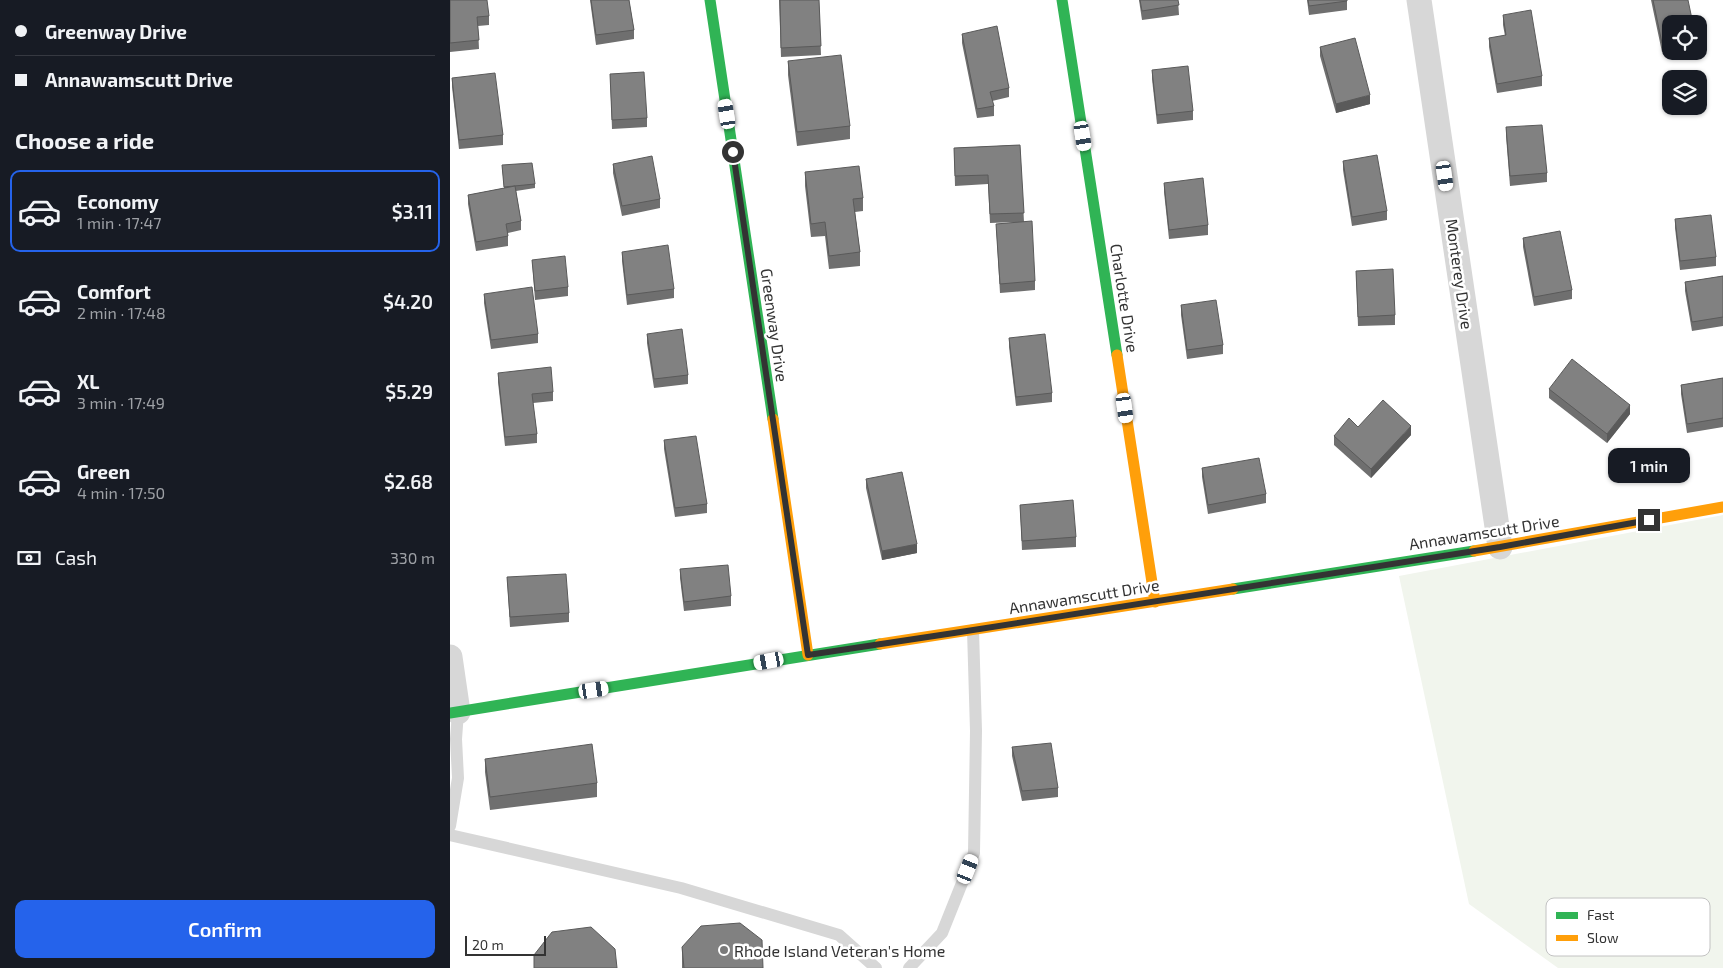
<!DOCTYPE html>
<html lang="en">
<head>
<meta charset="utf-8">
<style>
	:root { --surface:#171b24; --page:#242831; --text:#f1f3f6; --muted:#9ea1a6; --line:#363941; --accent:#2563eb }
	body { margin:0; font-family:"Exo 2",sans-serif; background:var(--page); color:var(--text); height:100vh; display:flex; flex-direction:column; font-size:19px; white-space:nowrap }
	* { box-sizing:border-box; margin:0 }
	p { font-size:16px; color:var(--muted) }
	.icon { flex:none; width:28px; height:28px; fill:none; stroke:currentColor; stroke-width:2; stroke-linecap:round; stroke-linejoin:round }
	.map { position:relative; flex:1; overflow:hidden }
	.side { display:flex; flex-direction:column; background:var(--surface); width:450px }
	.side>* { flex:none }
	.banner { display:grid; align-content:center; height:110px; padding:0 15px; background:var(--surface) }
	.controls { position:absolute; left:1212px; top:15px; display:grid; gap:10px }
	.controls a { display:grid; place-items:center; width:45px; height:45px; border-radius:10px; background:var(--surface); box-shadow:0 1px 4px #0004; font-size:25px }
	.scale { position:absolute; left:15px; bottom:12px; width:81px; box-sizing:border-box; padding-left:5px; border:2px solid #333; border-top:0; font-size:14px; line-height:18px; white-space:nowrap; color:#333; -webkit-text-stroke:4px #fff; paint-order:stroke }
	.end { position:absolute; width:22px; height:22px; margin:-11px; border:6px solid #333; background:#fff; box-shadow:0 0 0 2px #fff }
	.from { border-radius:50% }
	.bubble { position:absolute; height:35px; border-radius:10px; background:var(--surface); box-shadow:0 1px 4px #0004; font-size:16px; font-weight:600; line-height:35px; text-align:center }
	.car { position:absolute; width:15px; height:30px; margin:-15px -8px; border-radius:6px; box-shadow:0 0 4px 1px #0007; background:linear-gradient(#fff 24%,#345 0 40%,#fff 0 76%,#345 0 86%,#fff 0) }
	.banner b { display:flex; align-items:center; gap:18px; height:48px; font-size:19px }
	.banner b+b { border-top:1px solid var(--line) }
	.banner i { width:12px; height:12px; background:var(--text) }
	ul { padding:0; list-style:none }
	li { display:flex; align-items:center; gap:15px; height:82px; margin:0 10px 8px; padding:0 5px; border:2px solid transparent; border-radius:10px }
	li div { flex:1 }
	li b { display:block; font-size:19px }
	li em { font-style:normal; font-weight:600 }
	li.current { border-color:var(--accent) }
	li>.icon { width:45px; height:45px; stroke-width:1.5 }
	h2 { padding:0 15px; font-size:22px; line-height:60px }
	.pay { display:flex; align-items:center; gap:12px; height:55px; padding:0 15px; font-size:19px }
	.pay p { margin-inline-start:auto }
	.cta { display:flex; gap:10px; margin-top:auto; padding:10px 15px }
	.cta a { flex:1; height:58px; border-radius:10px; background:var(--accent); color:#fff; font-size:20px; font-weight:600; line-height:58px; text-align:center }
	main { display:flex; flex:1; min-height:0 }
	.map>svg:first-child { display:block }
	.green { fill:#f1f5ed }
	.lines { fill:none; stroke-linecap:round; stroke-linejoin:round }
	.lane { stroke:#d7d7d7; stroke-width:12 }
	.street { stroke:#d7d7d7; stroke-width:25 }
	.fast { stroke:#30b455; stroke-width:11 }
	.slow { stroke:#ff9f0a; stroke-width:11 }
	.wall { fill:#6f6f6f }
	.shaded-wall { fill:#5a5a5a }
	.building { fill:#818181; stroke:#5a5a5a }
	.route { stroke:#333; stroke-width:6 }
	.poi-dot { fill:#7a7a7a; stroke:#fff; stroke-width:2 }
	.labels { text-anchor:middle; dominant-baseline:central; stroke-width:5; stroke-linejoin:round; paint-order:stroke }
	.street-label { font-size:16px; fill:#333; stroke:#fff }
	.poi-label { font-size:16px; fill:#333; stroke:#fff; text-anchor:start }
	.key { fill:#fff; stroke:#c2c2c2; stroke-width:1 }
	.key-label { font-size:14px; fill:#333 }
</style>
</head>
<body>
<main>
<section class="side">
<div class="banner">
<b><i class="from"></i>Greenway Drive</b>
<b><i></i>Annawamscutt Drive</b>
</div>
<h2>Choose a ride</h2>
<ul>
<li class="current"><svg class="icon" aria-label="car" viewBox="0 0 24 24"><path d="M5 17H2v-5l4-1 3-4h7l3 4 3 1v5h-3M9 17h6M6 11h13"/><circle cx="7" cy="17" r="2"/><circle cx="17" cy="17" r="2"/></svg><div><b>Economy</b><p>1 min · 17:47</p></div><em>$3.11</em></li>
<li><svg class="icon" aria-label="car" viewBox="0 0 24 24"><path d="M5 17H2v-5l4-1 3-4h7l3 4 3 1v5h-3M9 17h6M6 11h13"/><circle cx="7" cy="17" r="2"/><circle cx="17" cy="17" r="2"/></svg><div><b>Comfort</b><p>2 min · 17:48</p></div><em>$4.20</em></li>
<li><svg class="icon" aria-label="car" viewBox="0 0 24 24"><path d="M5 17H2v-5l4-1 3-4h7l3 4 3 1v5h-3M9 17h6M6 11h13"/><circle cx="7" cy="17" r="2"/><circle cx="17" cy="17" r="2"/></svg><div><b>XL</b><p>3 min · 17:49</p></div><em>$5.29</em></li>
<li><svg class="icon" aria-label="car" viewBox="0 0 24 24"><path d="M5 17H2v-5l4-1 3-4h7l3 4 3 1v5h-3M9 17h6M6 11h13"/><circle cx="7" cy="17" r="2"/><circle cx="17" cy="17" r="2"/></svg><div><b>Green</b><p>4 min · 17:50</p></div><em>$2.68</em></li>
</ul>
<div class="pay"><svg class="icon" aria-label="cash" viewBox="0 0 24 24"><path d="M3 7h18v10H3z"/><circle cx="12" cy="12" r="2"/></svg>Cash<p>330 m</p></div>
<div class="cta"><a>Confirm</a></div>
</section>
<div class="map">
<svg width="1273" height="968" viewBox="0 0 1273 968">
	<rect width="100%" height="100%" fill="#fff"/>
	<path class="green" d="M1273,515V968H1108L1019,904L949,576Z"/>
	<g class="lines">
		<g class="lane">
			<path d="M0,826L8,778L6,739L8,712"/>
			<path d="M0,835L231,888L389,935L426,968"/>
			<path d="M459,968L492,933L524,853L526,731L523,630"/>
		</g>
		<g class="street">
			<path d="M969,0L1050,547"/>
			<path d="M0,657L8,712"/>
		</g>
		<g class="fast">
			<path d="M260,0L323,419"/>
			<path d="M612,0L667,355"/>
			<path d="M783,589L1024,551"/>
			<path d="M0,713L430,644"/>
		</g>
		<g class="slow">
			<path d="M667,355L705,602"/>
			<path d="M323,419L358,655"/>
			<path d="M1024,551L1273,507"/>
			<path d="M430,644L783,589"/>
		</g>
	</g>
	<g class="wall">
		<path d="M0,0L39,16V25L28,26L29,49L0,52Z"/>
		<path d="M140,0H179L184,30V39L146,45Z"/>
		<path d="M329,0H369L371,55L331,57Z"/>
		<path d="M689,0H728L729,15L692,20Z"/>
		<path d="M857,0H897V10L859,15Z"/>
		<path d="M1201,0H1238L1221,24V50L1212,52Z"/>
		<path d="M1053,15L1092,76V86L1047,93L1039,47V38L1055,36L1053,25Z"/>
		<path d="M512,34L559,88V97L542,101L544,106V116L527,118L512,43Z"/>
		<path d="M870,47L920,104L886,113L870,56Z"/>
		<path d="M338,61L400,126V139L347,146L338,75Z"/>
		<path d="M702,70L743,111V120L707,124L702,79Z"/>
		<path d="M160,74L197,118V127L162,129Z"/>
		<path d="M2,78L53,135V145L9,149L2,87Z"/>
		<path d="M1056,127L1097,173V182L1060,186L1056,136Z"/>
		<path d="M570,145L574,222L585,281V290L550,293L546,224L567,222L540,223L538,184L505,186L504,148Z"/>
		<path d="M893,161L937,211V220L902,226L893,170Z"/>
		<path d="M163,164L210,199V208L172,216L163,173Z"/>
		<path d="M52,165L85,184V188L66,191L71,221V230L58,233V246L26,251L18,204V195L54,188Z"/>
		<path d="M355,172L413,198V211L405,212L410,252V266L379,269L375,236L361,237L355,186Z"/>
		<path d="M714,183L758,225V235L719,239L714,192Z"/>
		<path d="M1225,219L1266,257V266L1230,270L1225,228Z"/>
		<path d="M1073,238L1122,290V299L1084,306L1073,247Z"/>
		<path d="M172,252L224,289V298L177,305L172,261Z"/>
		<path d="M82,260L118,287V296L85,300Z"/>
		<path d="M906,271L945,315V325L908,326Z"/>
		<path d="M1273,276V326L1242,331L1235,291V282Z"/>
		<path d="M34,294L88,334V343L41,349L34,303Z"/>
		<path d="M731,305L773,345V354L737,359L731,315Z"/>
		<path d="M197,334L238,375V384L204,388L197,343Z"/>
		<path d="M559,338L602,393V402L566,406L559,347Z"/>
		<path d="M48,373L103,392V401L83,403L87,434V443L55,446L48,382Z"/>
		<path d="M1273,378V427L1237,433L1231,394V385Z"/>
		<path d="M1099,389L1180,414L1157,443L1099,398Z"/>
		<path d="M908,427L961,435L921,478L884,445V436Z"/>
		<path d="M214,440L257,504V513L225,517L214,449Z"/>
		<path d="M752,468L816,494V503L758,514L752,477Z"/>
		<path d="M416,479L467,553L432,560L416,488Z"/>
		<path d="M570,505L626,537V547L572,550Z"/>
		<path d="M230,569L281,596V606L234,611L230,578Z"/>
		<path d="M57,577L119,613V622L60,627Z"/>
		<path d="M562,747L608,788V797L572,801L562,756Z"/>
		<path d="M35,759L147,783V797L40,810L35,772Z"/>
		<path d="M232,947L313,968H232Z"/>
	</g>
	<g class="shaded-wall">
		<path d="M920,95V104L886,113V104Z"/>
		<path d="M1180,405V414L1157,443V434Z"/>
		<path d="M961,426V435L921,478V469Z"/>
		<path d="M467,544V553L432,560V551Z"/>
	</g>
	<g class="building">
		<path d="M0,0H37L39,16L27,17L29,40L0,43Z"/>
		<path d="M141,0H179L184,30L146,35Z"/>
		<path d="M330,0H369L371,46L331,48Z"/>
		<path d="M690,0H728L729,5L692,11Z"/>
		<path d="M858,0H897V1L859,6Z"/>
		<path d="M1203,0H1238L1243,24H1221V41L1212,43Z"/>
		<path d="M1081,10L1092,76L1047,84L1039,38L1056,35L1053,15Z"/>
		<path d="M547,26L559,88L540,92L544,106L527,109L512,34Z"/>
		<path d="M905,38L920,95L886,104L870,47Z"/>
		<path d="M391,55L400,126L347,132L338,61Z"/>
		<path d="M738,66L743,111L707,115L702,70Z"/>
		<path d="M194,72L197,118L162,120L160,74Z"/>
		<path d="M45,73L53,135L9,140L2,78Z"/>
		<path d="M1092,125L1097,173L1060,176L1056,127Z"/>
		<path d="M570,145L574,213L540,214L538,175L505,176L504,148Z"/>
		<path d="M927,155L937,211L902,217L893,161Z"/>
		<path d="M202,156L210,199L172,206L163,164Z"/>
		<path d="M82,163L85,184L54,187L52,165Z"/>
		<path d="M409,166L413,198L403,199L410,252L379,256L375,222L361,224L355,172Z"/>
		<path d="M753,178L758,225L719,230L714,183Z"/>
		<path d="M65,186L71,221L56,224L58,236L26,242L18,195Z"/>
		<path d="M1261,215L1266,257L1230,261L1225,219Z"/>
		<path d="M582,221L585,281L550,284L546,224Z"/>
		<path d="M1110,231L1122,290L1084,297L1073,238Z"/>
		<path d="M218,245L224,289L177,295L172,252Z"/>
		<path d="M115,256L118,287L85,291L82,260Z"/>
		<path d="M943,269L945,315L908,317L906,271Z"/>
		<path d="M1273,276V317L1242,322L1235,282Z"/>
		<path d="M82,287L88,334L41,340L34,294Z"/>
		<path d="M766,300L773,345L737,350L731,305Z"/>
		<path d="M232,329L238,375L204,379L197,334Z"/>
		<path d="M595,334L602,393L566,397L559,338Z"/>
		<path d="M1122,359L1180,405L1157,434L1099,389Z"/>
		<path d="M101,367L103,392L82,394L87,434L55,437L48,373Z"/>
		<path d="M1273,378V418L1237,424L1231,385Z"/>
		<path d="M933,400L961,426L921,469L884,436L899,418L908,427Z"/>
		<path d="M246,436L257,504L225,508L214,440Z"/>
		<path d="M809,458L816,494L758,505L752,468Z"/>
		<path d="M452,472L467,544L432,551L416,479Z"/>
		<path d="M623,500L626,537L572,541L570,505Z"/>
		<path d="M278,565L281,596L234,602L230,569Z"/>
		<path d="M116,574L119,613L60,617L57,577Z"/>
		<path d="M601,743L608,788L572,791L562,747Z"/>
		<path d="M142,744L147,783L40,797L35,759Z"/>
		<path d="M290,923L312,940L313,968H234L232,947L251,926Z"/>
		<path d="M141,927L165,949L167,968H84V955L102,932Z"/>
	</g>
	<g class="lines">
		<path class="route" d="M283,152L358,655L504,633L1050,547L1199,520"/>
	</g>
	<circle class="poi-dot" cx="274" cy="950" r="5"/>
	<g class="labels">
		<g class="street-label">
			<text transform="translate(1010 274) rotate(82)">Monterey Drive</text>
			<text transform="translate(675 298) rotate(81)">Charlotte Drive</text>
			<text transform="translate(325 325) rotate(82)">Greenway Drive</text>
			<text transform="translate(1034 532) rotate(-9)">Annawamscutt Drive</text>
			<text transform="translate(634 596) rotate(-9)">Annawamscutt Drive</text>
		</g>
		<g class="poi-label">
			<text x="284" y="950">Rhode Island Veteran's Home</text>
		</g>
	</g>
	<rect x="1096" y="898" width="164" height="58" rx="8" class="key"/>
	<rect x="1106" y="912" width="22" height="7" fill="#30b455"/>
	<rect x="1106" y="935" width="22" height="6" fill="#ff9f0a"/>
	<g class="key-label">
		<text x="1137" y="920">Fast</text>
		<text x="1137" y="943">Slow</text>
	</g>
</svg>
<div class="controls">
<a><svg class="icon" aria-label="locate" viewBox="0 0 24 24"><circle cx="12" cy="12" r="6"/><path d="M12 2v4M12 18v4M2 12h4M18 12h4"/></svg></a>
<a><svg class="icon" aria-label="layers" viewBox="0 0 24 24"><path d="M12 4l9 5-9 5-9-5zM3 14l9 5 9-5"/></svg></a>
</div>
<div class="scale">20 m</div>
<i class="end from" style="left:283px;top:152px"></i>
<i class="end" style="left:1199px;top:520px"></i>
<div class="bubble" style="left:1158px;top:448px;width:82px">1 min</div>
<i class="car" style="left:277px;top:114px;rotate:351deg"></i>
<i class="car" style="left:633px;top:136px;rotate:171deg"></i>
<i class="car" style="left:995px;top:176px;rotate:172deg"></i>
<i class="car" style="left:675px;top:408px;rotate:172deg"></i>
<i class="car" style="left:319px;top:661px;rotate:260deg"></i>
<i class="car" style="left:144px;top:690px;rotate:81deg"></i>
<i class="car" style="left:518px;top:869px;rotate:22deg"></i>
</div>
</main>
</body>
</html>
